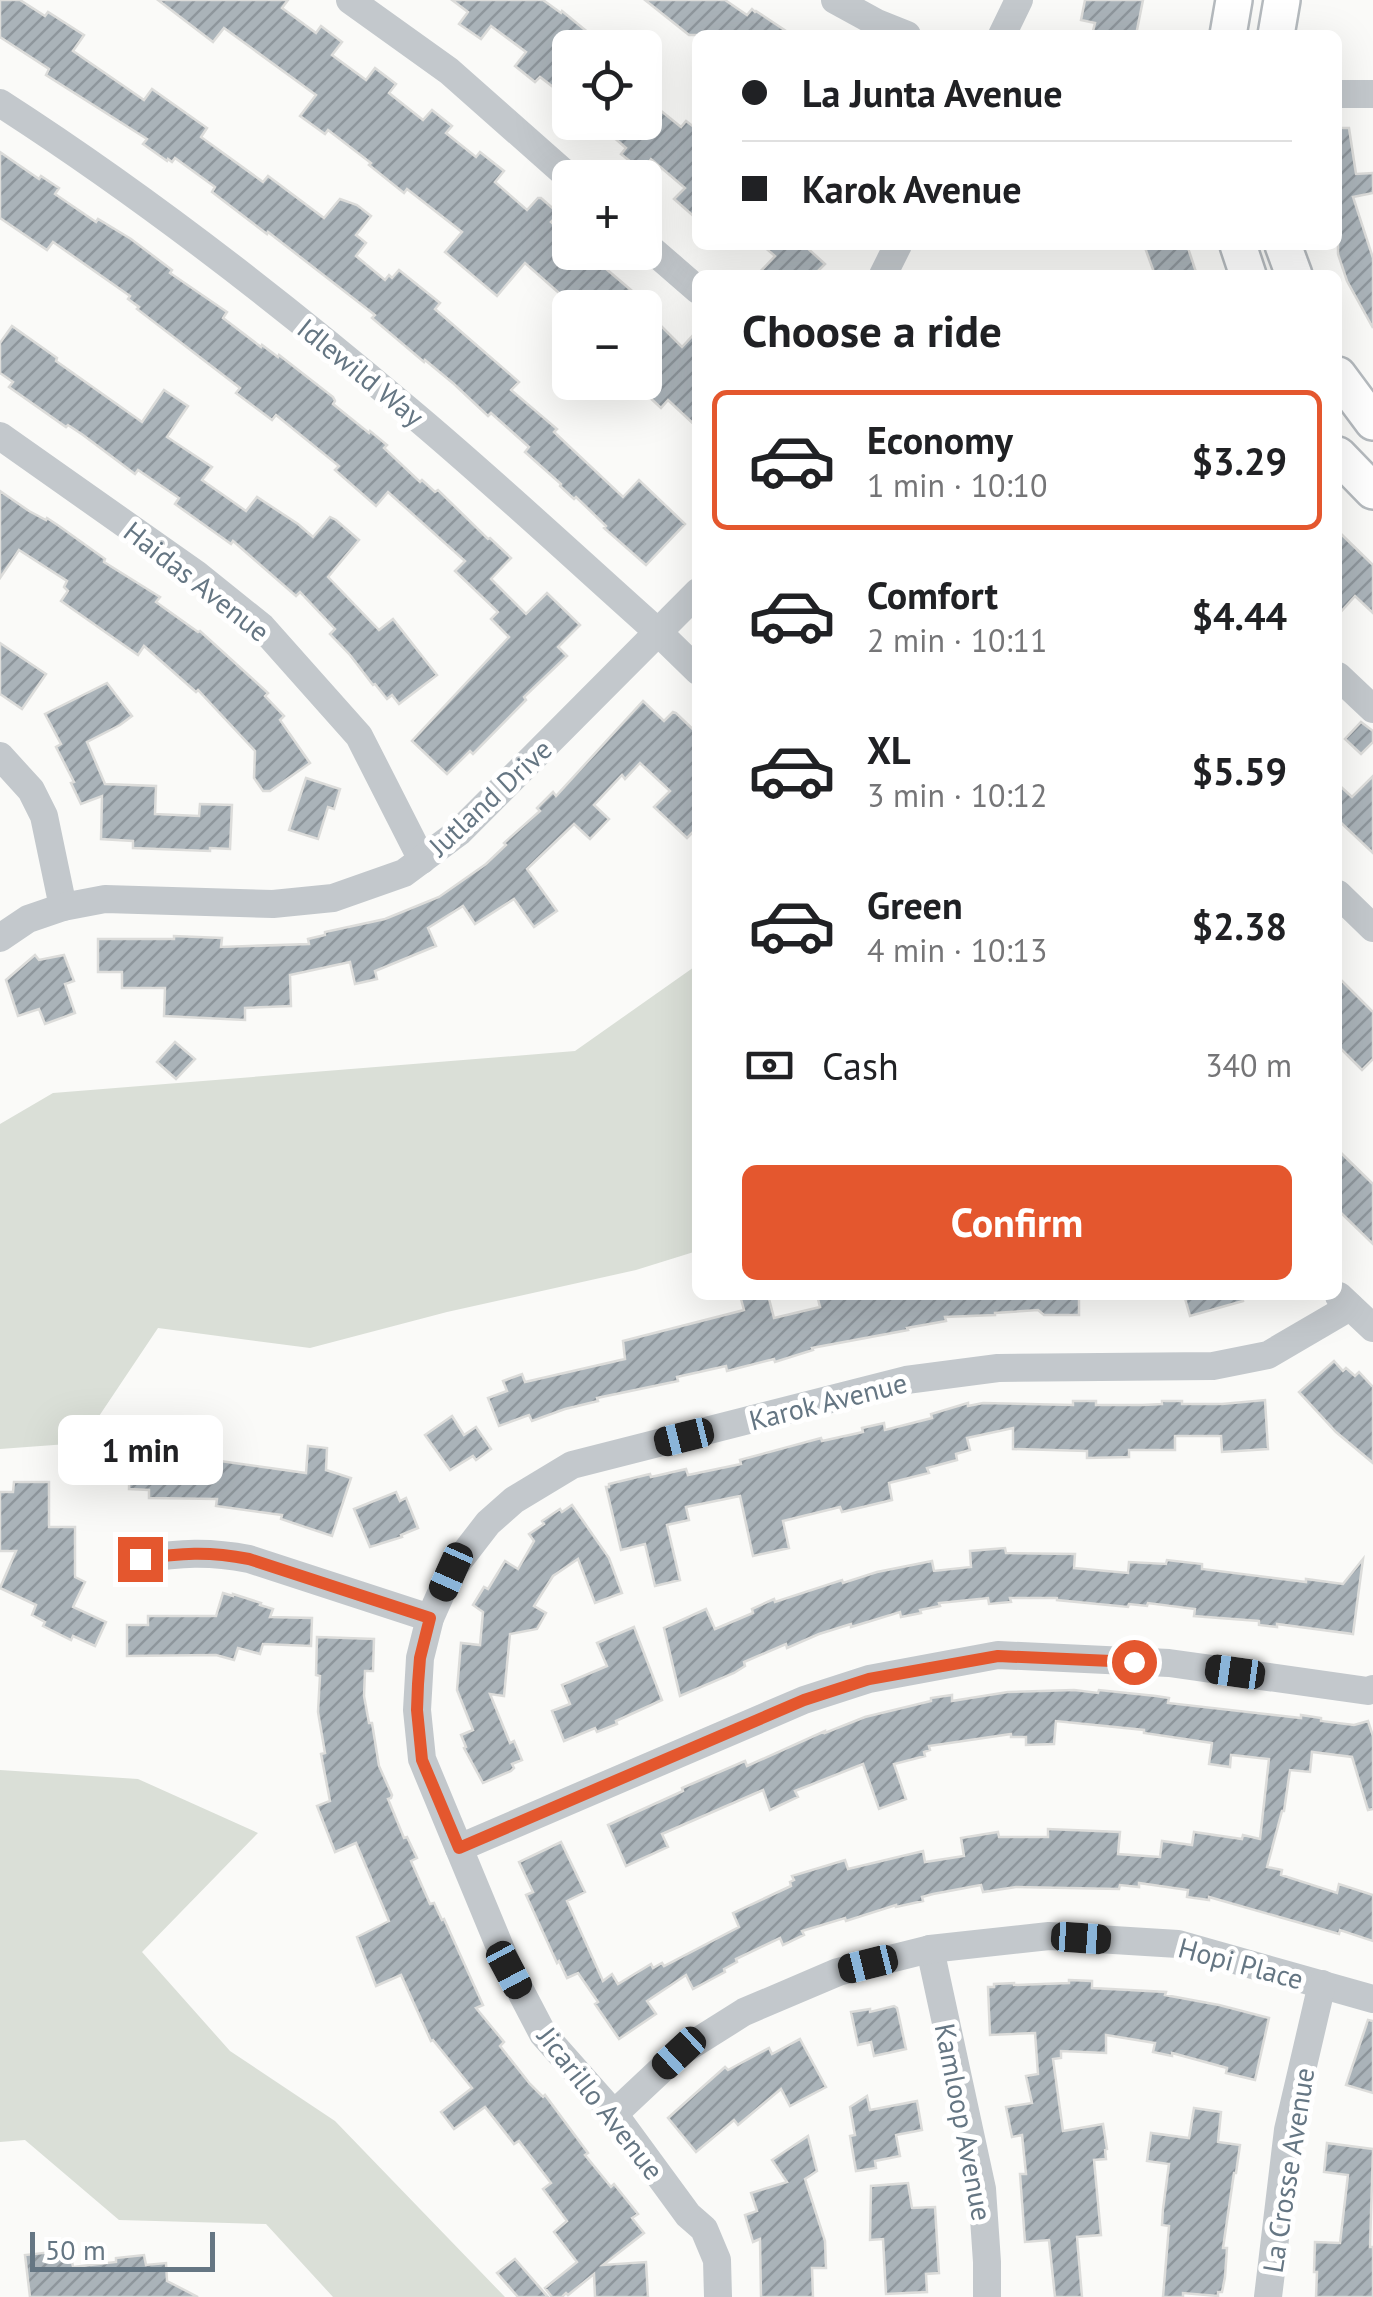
<!DOCTYPE html>
<html lang="en">
<head>
<meta charset="utf-8">
<style>
	:root { --surface:#fff; --page:#f2f2f2; --text:#202124; --muted:#757577; --line:#e0e0e0; --accent:#e4572e }
	body { margin:0; font-family:"PT Sans",sans-serif; background:var(--page); color:var(--text); height:100vh; display:flex; flex-direction:column; font-size:38px; white-space:nowrap }
	* { box-sizing:border-box; margin:0 }
	p { font-size:32px; color:var(--muted) }
	.icon { flex:none; width:55px; height:55px; fill:none; stroke:currentColor; stroke-width:2; stroke-linecap:round; stroke-linejoin:round }
	.map { position:relative; flex:1; overflow:hidden }
	.panel { position:absolute; left:692px; top:270px; width:650px; height:1030px; display:flex; flex-direction:column; background:var(--surface); border-radius:15px; box-shadow:0 10px 40px #0002 }
	.panel>* { flex:none }
	.banner { position:absolute; left:692px; top:30px; width:650px; height:220px; border-radius:15px; box-shadow:0 10px 40px #0002; display:grid; align-content:center; height:220px; padding:0 50px; background:var(--surface) }
	.controls { position:absolute; left:552px; top:30px; display:grid; gap:20px }
	.controls a { display:grid; place-items:center; width:110px; height:110px; border-radius:15px; background:var(--surface); box-shadow:0 10px 40px #0002; font-size:50px }
	.scale { position:absolute; left:30px; bottom:25px; width:185px; box-sizing:border-box; padding-left:10px; border:5px solid #657683; border-top:0; font-size:28px; line-height:35px; white-space:nowrap; color:#657683; -webkit-text-stroke:8px #fff; paint-order:stroke }
	.end { position:absolute; width:45px; height:45px; margin:-22px; border:12px solid #e4572e; background:#fff; box-shadow:0 0 0 5px #fff }
	.from { border-radius:50% }
	.bubble { position:absolute; height:70px; border-radius:15px; background:var(--surface); box-shadow:0 10px 40px #0002; font-size:32px; font-weight:700; line-height:70px; text-align:center }
	.car { position:absolute; width:30px; height:60px; margin:-30px -15px; border-radius:12px; box-shadow:0 0 8px 2px #0007; background:linear-gradient(#222 24%,#8ab4d8 0 40%,#222 0 76%,#8ab4d8 0 86%,#222 0) }
	.banner b { display:flex; align-items:center; gap:35px; height:95px; font-size:38px }
	.banner b+b { border-top:2px solid var(--line) }
	.banner i { width:25px; height:25px; background:var(--text) }
	ul { padding:0; list-style:none }
	li { display:flex; align-items:center; gap:30px; height:140px; margin:0 20px 15px; padding:0 30px; border:5px solid transparent; border-radius:15px }
	li div { flex:1 }
	li b { display:block; font-size:38px }
	li em { font-style:normal; font-weight:700 }
	li.current { border-color:var(--accent) }
	li>.icon { width:90px; height:90px; stroke-width:1.5 }
	h2 { padding:0 50px; font-size:45px; line-height:120px }
	.pay { display:flex; align-items:center; gap:25px; height:110px; padding:0 50px; font-size:38px }
	.pay p { margin-inline-start:auto }
	.primary-button { display:flex; gap:20px; margin-top:auto; padding:20px 50px }
	.primary-button a { flex:1; height:115px; border-radius:15px; background:var(--accent); color:#fff; font-size:40px; font-weight:700; line-height:115px; text-align:center }
	.map>svg:first-child { display:block }
	.green { fill:#dadfd7 }
	.building { fill:url(#building-hatch); stroke:#dcdcda; stroke-width:2.5 }
	.lines { fill:none; stroke-linecap:round; stroke-linejoin:round }
	.major-casing { stroke:#b5babe; stroke-width:40 }
	.minor { stroke:#c3c8cc; stroke-width:28 }
	.major { stroke:#fff; stroke-width:35 }
	.route { stroke:#e4572e; stroke-width:12 }
	.labels { text-anchor:middle; dominant-baseline:central; stroke-width:10; stroke-linejoin:round; paint-order:stroke }
	.street-label { font-size:28px; fill:#657683; stroke:#fff }
</style>
</head>
<body>
<div class="map">
<svg width="1373" height="2297" viewBox="0 0 1373 2297">
	<defs>
		<pattern id="building-hatch" width="6" height="6" patternUnits="userSpaceOnUse" patternTransform="scale(2.5)"><rect width="6" height="6" fill="#aab3b9"/><path d="M-1 1l2-2M0 6l6-6M5 7l2-2" fill="none" stroke="#8e969c"/></pattern>
	</defs>
	<rect width="100%" height="100%" fill="#fafaf8"/>
	<g class="green">
		<path d="M697,965V1251L636,1270L447,1312L310,1348L158,1328L81,1443L0,1449V1124L53,1093L575,1051Z"/>
		<path d="M0,1770L138,1779L258,1833L142,1952L230,2051L335,2121L505,2297H333L266,2224L119,2220L25,2140L0,2142Z"/>
	</g>
	<g class="building">
		<path d="M0,0H20L45,16L48,12L84,35L73,51L144,100L152,89L207,128L201,137L263,182L268,176L324,218L340,199L357,205L371,216L356,235L366,243L356,256L385,280L389,275L392,278L399,270L440,303L435,309L519,382L511,390L557,429L554,432L623,497L639,480L685,524L646,565L604,528L606,526L576,497L574,499L560,486L561,484L525,452L529,447L491,413L488,416L454,384L425,360L424,362L372,318L375,315L268,232L267,234L212,192L215,187L175,158L172,162L168,159L167,161L143,144L147,139L46,75L49,69L0,37Z"/>
		<path d="M158,0H288L282,8L316,33L321,26L342,42L332,55L366,80L375,68L396,84L389,93L423,120L432,110L452,126L446,133L476,157L480,152L504,171L495,182L527,210L538,198H541L557,212L558,215L551,222L570,239V252H617L604,267L652,308H576L525,263L497,296L445,252L462,232L407,189L404,193L369,165L371,163L328,130L325,134L300,116L316,95L224,28L213,42Z"/>
		<path d="M452,0H543L561,13L562,11L607,48H570V100L540,77L535,82L515,66L526,52L491,26L481,39L459,24L468,12Z"/>
		<path d="M645,0H725L747,15L752,9L755,12L756,11L792,35H689Z"/>
		<path d="M1085,0H1143L1136,35H1092L1095,23L1081,20Z"/>
		<path d="M645,98L681,127L686,121L698,130V220L674,199L685,188L651,159L642,171L621,154L626,148L596,122H645Z"/>
		<path d="M1338,128H1349L1356,174L1373,173V193L1353,197L1373,258V328L1347,281L1338,254Z"/>
		<path d="M0,152L39,179L41,176L59,188L55,194L96,222L98,219L131,239L172,270L170,273L227,312L223,318L261,347L262,345L278,357L279,355L333,397L335,401L333,404L369,433L370,431L387,445L384,448L420,482L422,480L435,492L438,490L488,539L490,538L511,558L491,579L526,614L547,593L580,625L558,647L567,656L524,697L526,700L473,754L470,751L447,774L412,741L509,637L491,619L498,612L455,571L465,561L388,492L376,506L335,470L339,466L276,415L272,420L236,393L240,388L137,309L139,307L128,299L130,296L53,242L47,250L0,218Z"/>
		<path d="M762,245H804L825,264L814,275H757L775,256Z"/>
		<path d="M1144,245H1187L1197,275H1155Z"/>
		<path d="M645,310L682,347L698,330V428L668,400L661,408L646,394L651,390L645,384Z"/>
		<path d="M12,326L57,358L56,361L142,422L164,390L188,406L167,437L212,467L202,480L246,511L257,497L298,524L313,537L330,517L336,520L359,540L328,577L379,630L393,619L437,675L399,704L392,695L387,699L375,684L373,685L350,655L330,634L335,629L300,592L296,596L233,541L231,544L175,504L179,498L138,470L135,474L83,435L68,425L66,427L9,387L13,382L0,373V343Z"/>
		<path d="M0,491L29,511L46,520L47,518L59,526L105,559L104,562L160,597L156,602L198,632L200,631L268,693L265,696L284,716L280,720L310,763L270,791H263L254,778L255,751L198,690L196,692L144,646L138,655L61,601L68,591L64,587L67,581L19,550L0,578Z"/>
		<path d="M1338,531L1373,565V613L1355,596L1338,615Z"/>
		<path d="M0,643L46,674L22,709L0,694Z"/>
		<path d="M107,683L132,716L120,725L87,742L105,784L156,786L155,814L199,816L200,804L232,805L230,849L210,848V851L133,848V841L101,839L102,796L81,804L71,783L74,782L56,747L61,744L45,714Z"/>
		<path d="M643,701L664,721L673,712L676,713L698,734V827L687,838L654,807L670,791L640,763L625,779L622,775L594,805L609,819L590,839L574,824L527,869L557,911L534,927L514,899L475,924L463,906L428,928L436,946L375,971L377,979L355,984L350,962L290,975L291,1006L245,1008V1020L164,1016L165,988H122V972H98V939H174V936L222,938L221,947L309,944L308,939L325,935V932L385,919L439,897L486,864L506,845L504,843L540,811L537,808L553,792L556,796Z"/>
		<path d="M1361,722L1373,731V742L1361,754L1345,739Z"/>
		<path d="M1373,776V853L1338,820V784L1352,797Z"/>
		<path d="M306,778L340,789L334,809L328,807L318,839L289,830Z"/>
		<path d="M35,955L39,960L64,955L74,981L65,984L75,1013L45,1024L39,1009L18,1016L6,980Z"/>
		<path d="M1338,977L1373,1012V1059L1362,1070L1338,1046L1341,1042L1338,1038Z"/>
		<path d="M175,1042L195,1059L176,1079L157,1062Z"/>
		<path d="M1338,1150L1373,1184V1244L1338,1210Z"/>
		<path d="M754,1295H768L774,1318L820,1307L817,1295H1079V1315H1044L1038,1310L995,1313V1315L945,1317L946,1321L907,1328L908,1330L812,1348L813,1350L775,1362L774,1359L727,1371L726,1366L677,1377L678,1381L597,1398L598,1401L565,1409L532,1421L529,1415L499,1426L488,1398L507,1391L503,1381L522,1374L525,1382L625,1359L623,1341L744,1310L741,1299Z"/>
		<path d="M1184,1295H1242L1243,1301L1190,1316Z"/>
		<path d="M1334,1361L1343,1371L1346,1368L1355,1376L1359,1372L1373,1387V1463L1336,1432L1299,1392Z"/>
		<path d="M1265,1400L1268,1449L1222,1452L1221,1436H1175V1450H1129V1457L1087,1458V1451L1013,1449V1428L967,1438L970,1450L956,1454L957,1460L927,1468L929,1473L889,1483L892,1500L842,1512L840,1507L783,1521L789,1548L753,1556L740,1496L686,1507L689,1520L667,1525L680,1580L655,1586L645,1544L621,1550L606,1487H609V1484L650,1474L651,1477L686,1469L688,1475L741,1464L740,1460L821,1438L822,1441L863,1432L862,1428L884,1423L885,1430L932,1418L931,1414L968,1403V1406L983,1403L1073,1405V1401H1096V1405H1143L1162,1404V1401H1182V1404H1222Z"/>
		<path d="M452,1416L464,1435L476,1427L491,1449L476,1460L473,1456L450,1470L425,1435Z"/>
		<path d="M148,1441L180,1442L179,1459L213,1460L306,1473L308,1446L327,1448L326,1470L351,1478L332,1536L281,1519L282,1515L216,1506L217,1499L149,1498V1490L129,1489L130,1443H148Z"/>
		<path d="M14,1482H49V1527H75V1577L85,1582L73,1607L106,1622L95,1646L73,1636L71,1640L43,1626L45,1622L32,1615L36,1605L0,1588L16,1551H0V1492H13Z"/>
		<path d="M396,1492L400,1501L406,1498L418,1528L401,1535L402,1537L370,1547L354,1509Z"/>
		<path d="M572,1505L609,1558L622,1593L595,1603L578,1559L553,1576L534,1606L546,1613L537,1629L510,1634L504,1696L490,1694L510,1743L514,1741L522,1760L512,1764L514,1768L511,1771L483,1783L464,1748L466,1747L461,1735L473,1730L457,1690L461,1643L480,1645L483,1612L473,1605L484,1587L488,1589L505,1561L518,1569L534,1541L529,1534L544,1524L542,1521L560,1509L562,1512Z"/>
		<path d="M1005,1548L1006,1553L1075,1554L1074,1568L1128,1573L1129,1562L1166,1564L1167,1560L1202,1564V1569L1306,1582V1579L1343,1584L1363,1559L1353,1634L1277,1624V1627L1259,1625V1621L1194,1616L1195,1609L1148,1603L1147,1606L1129,1604L1128,1607L1057,1600V1598H1010L1011,1602L989,1604L988,1598L939,1603L940,1606L920,1610L921,1613L901,1617L900,1612L851,1627V1624L819,1634L787,1648L786,1644L744,1662L745,1666L734,1673L680,1696L664,1628L706,1609L715,1629L753,1613L752,1609L774,1599L775,1602L842,1580L843,1583L877,1572L932,1561L934,1571L971,1567L970,1551Z"/>
		<path d="M223,1593L233,1596V1594L261,1603L260,1605L273,1609L270,1617L312,1618L311,1646L263,1644L260,1654L238,1648L234,1660L216,1655L127,1656V1625H148V1616H216Z"/>
		<path d="M634,1627L662,1700L616,1721L617,1724L597,1732L595,1728L564,1741L552,1711L570,1704L562,1685L607,1666L597,1643Z"/>
		<path d="M317,1637L374,1639L373,1671H365L364,1696L369,1723H372L379,1766L392,1795L391,1798L388,1799L404,1838L407,1837L417,1858L411,1861L430,1904L434,1903L442,1920L444,1919L483,2005L476,2008L504,2042L500,2046L530,2084L543,2097L545,2095L588,2153L585,2155L611,2187L614,2184L638,2214L632,2218L644,2233L603,2265L646,2262L648,2297H595L594,2274L568,2295L566,2293L562,2297H552L545,2288L577,2262L554,2232L567,2221L543,2189L551,2183L519,2141L514,2144L485,2107L454,2129L441,2112L472,2088L433,2040L431,2041L401,1975L376,1986L357,1937L389,1921L356,1843L335,1852L317,1806L330,1801L321,1754L325,1753L318,1712L320,1676L316,1675Z"/>
		<path d="M1074,1690L1098,1693L1099,1690L1156,1696L1169,1698L1168,1703L1301,1718V1715L1321,1718V1721L1354,1725L1368,1721L1373,1736V1809L1368,1810L1352,1757L1312,1752L1310,1772L1290,1770L1284,1811H1282L1267,1867L1282,1870L1281,1875L1337,1893L1339,1884L1373,1895V1941L1340,1930L1339,1934L1209,1897V1900L1187,1897L1188,1890L1139,1883V1887L1120,1885L1119,1889L1016,1887L983,1892L981,1885L933,1894L922,1897L923,1901L896,1907V1905L846,1921L845,1918L802,1931L804,1935L783,1945L780,1938L736,1959L737,1962L724,1969L725,1972L693,1989L686,1975L647,2001L656,2014L619,2039L595,2004L598,2002L578,1973L567,1978L559,1961L557,1963L526,1895L533,1892L519,1862L561,1842L585,1892L567,1901L603,1981L612,1974L618,1984L651,1964L653,1968L662,1963L664,1966L739,1927L733,1913L791,1886L790,1882L794,1880L792,1876L845,1860L848,1869L923,1851L925,1862L964,1856L961,1838L998,1832L999,1837H1048V1829L1120,1832L1118,1854L1160,1857L1162,1841L1192,1845L1194,1832L1242,1839L1243,1835L1260,1839L1269,1759L1231,1755L1230,1767L1209,1764L1212,1743L1144,1733V1730L1056,1721L1054,1744L1026,1745V1737H1011V1734L929,1746L930,1750L924,1752L925,1756L894,1764L906,1799L879,1809L863,1764L795,1791L798,1797L770,1810L763,1790L662,1834L668,1847L626,1866L608,1825L683,1791L682,1788L745,1761L747,1766L825,1731V1733L865,1717L931,1701V1698L952,1695V1701L1008,1692Z"/>
		<path d="M1069,1980L1092,1981V1988L1166,1992L1165,1995L1219,2005L1269,2018L1255,2080L1226,2073L1227,2068L1172,2053V2056L1153,2052L1155,2043L1106,2035V2053L1061,2051V2058L1053,2059L1063,2131L1103,2124L1107,2149L1105,2150L1106,2159L1094,2160L1101,2235L1077,2237L1082,2297H1055L1049,2240L1025,2242L1020,2174H1026L1022,2135L1012,2137L1006,2107L1032,2103L1026,2076L1038,2074L1035,2033L990,2035L988,1987H994V1984L1014,1983V1985L1069,1983Z"/>
		<path d="M894,2006L897,2008L906,2049L874,2056L871,2042L858,2045L851,2012L870,2009V2012Z"/>
		<path d="M1368,2020L1373,2021V2093L1346,2085Z"/>
		<path d="M800,2039L826,2087L790,2106L781,2089L738,2125L734,2120L696,2152L668,2118L725,2067L728,2070L769,2048L772,2054Z"/>
		<path d="M867,2096L870,2110L917,2101L922,2130L896,2135L900,2156L875,2161L876,2168L856,2171L850,2136L855,2135L850,2107Z"/>
		<path d="M1194,2108L1221,2112L1218,2142L1240,2145L1236,2173H1234L1223,2248H1227L1225,2277L1222,2292H1218V2296L1183,2293V2297H1163L1169,2226L1162,2225L1163,2209L1169,2164L1147,2161L1151,2133L1189,2138Z"/>
		<path d="M808,2136L817,2171L805,2179L825,2241L826,2268H812L813,2297H761L760,2239L753,2242L745,2215L757,2211L751,2193L787,2182L772,2160Z"/>
		<path d="M1327,2143L1373,2149L1370,2247H1373V2297H1316L1317,2272H1314L1315,2242L1340,2243L1348,2175L1324,2172Z"/>
		<path d="M908,2183L912,2208L935,2207L939,2273L926,2274L927,2292L886,2294L883,2239L870,2240L871,2186Z"/>
		<path d="M52,2252L53,2258L71,2256L73,2267L116,2262V2258L144,2255L146,2265L166,2263L167,2281L198,2297H30L25,2255Z"/>
		<path d="M515,2259L548,2297H518L497,2273Z"/>
	</g>
	<g class="lines">
		<defs>
			<g id="major">
				<path d="M1228,35L1234,0"/>
				<path d="M1276,35L1282,0"/>
				<path d="M1238,245L1248,275"/>
				<path d="M1283,245L1294,275"/>
				<path d="M1338,375L1373,422"/>
				<path d="M1338,455L1373,491"/>
			</g>
		</defs>
		<use href="#major" class="major-casing"/>
		<g class="minor">
			<path d="M350,0L449,71L570,178"/>
			<path d="M835,0L877,23L907,35"/>
			<path d="M1002,35L1019,0"/>
			<path d="M1338,94H1373"/>
			<path d="M0,103C143,195 278,300 408,410C494,482 576,559 659,633L698,671"/>
			<path d="M645,244L698,290"/>
			<path d="M883,275L898,245"/>
			<path d="M0,436L196,574L262,627L359,736L422,860"/>
			<path d="M1338,676L1373,709"/>
			<path d="M0,756L31,790L44,816L63,907"/>
			<path d="M1338,894L1373,928"/>
			<path d="M0,938L28,919L63,907L105,899L273,904L333,898L404,873L459,832L698,592"/>
			<path d="M1339,1296L1373,1328"/>
			<path d="M140,1559C181,1553 208,1551 249,1559L430,1618"/>
			<path d="M459,1848L804,1700L869,1679L998,1655L1169,1663L1368,1691L1373,1689"/>
			<path d="M930,1949L982,2189L987,2262V2297"/>
			<path d="M614,2114L679,2053L744,2012L838,1972L930,1949L1049,1936L1178,1944L1373,1999"/>
			<path d="M718,2297L717,2260L704,2229L688,2215L614,2114L543,2034L509,1969L422,1759L417,1710L420,1658L430,1618L451,1571L488,1523L514,1500L572,1465L906,1380L998,1368L1213,1366L1268,1355L1350,1307"/>
			<path d="M1268,2297L1288,2130L1322,1984"/>
		</g>
		<use href="#major" class="major"/>
	</g>
	<g class="lines">
		<path class="route" d="M140,1559C181,1553 208,1551 249,1559L430,1618L420,1658L418,1684L417,1710L422,1760L459,1848L804,1700L869,1679L998,1656L1134,1662"/>
	</g>
	<g class="labels">
		<g class="street-label">
			<text transform="translate(361 372) rotate(39)">Idlewild Way</text>
			<text transform="translate(197 581) rotate(38)">Haidas Avenue</text>
			<text transform="translate(490 797) rotate(-43)">Jutland Drive</text>
			<text transform="translate(828 1401) rotate(-14)">Karok Avenue</text>
			<text transform="translate(1241 1963) rotate(15)">Hopi Place</text>
			<text transform="translate(601 2103) rotate(52)">Jicarillo Avenue</text>
			<text transform="translate(964 2122) rotate(79)">Kamloop Avenue</text>
			<text transform="translate(1288 2170) rotate(-81)">La Crosse Avenue</text>
		</g>
	</g>
</svg>
<div class="controls">
<a><svg class="icon" aria-label="locate" viewBox="0 0 24 24"><circle cx="12" cy="12" r="6"/><path d="M12 2v4M12 18v4M2 12h4M18 12h4"/></svg></a>
<a>+</a>
<a>−</a>
</div>
<div class="scale">50 m</div>
<i class="end from" style="left:1134px;top:1662px"></i>
<i class="end" style="left:140px;top:1559px"></i>
<div class="bubble" style="left:58px;top:1415px;width:165px">1 min</div>
<i class="car" style="left:684px;top:1437px;rotate:256deg"></i>
<i class="car" style="left:451px;top:1572px;rotate:204deg"></i>
<i class="car" style="left:1235px;top:1672px;rotate:278deg"></i>
<i class="car" style="left:1081px;top:1938px;rotate:94deg"></i>
<i class="car" style="left:868px;top:1964px;rotate:256deg"></i>
<i class="car" style="left:509px;top:1970px;rotate:152deg"></i>
<i class="car" style="left:679px;top:2053px;rotate:227deg"></i>
<div class="banner">
<b><i class="from"></i>La Junta Avenue</b>
<b><i></i>Karok Avenue</b>
</div>
<section class="panel">
<h2>Choose a ride</h2>
<ul>
<li class="current"><svg class="icon" aria-label="car" viewBox="0 0 24 24"><path d="M5 17H2v-5l4-1 3-4h7l3 4 3 1v5h-3M9 17h6M6 11h13"/><circle cx="7" cy="17" r="2"/><circle cx="17" cy="17" r="2"/></svg><div><b>Economy</b><p>1 min · 10:10</p></div><em>$3.29</em></li>
<li><svg class="icon" aria-label="car" viewBox="0 0 24 24"><path d="M5 17H2v-5l4-1 3-4h7l3 4 3 1v5h-3M9 17h6M6 11h13"/><circle cx="7" cy="17" r="2"/><circle cx="17" cy="17" r="2"/></svg><div><b>Comfort</b><p>2 min · 10:11</p></div><em>$4.44</em></li>
<li><svg class="icon" aria-label="car" viewBox="0 0 24 24"><path d="M5 17H2v-5l4-1 3-4h7l3 4 3 1v5h-3M9 17h6M6 11h13"/><circle cx="7" cy="17" r="2"/><circle cx="17" cy="17" r="2"/></svg><div><b>XL</b><p>3 min · 10:12</p></div><em>$5.59</em></li>
<li><svg class="icon" aria-label="car" viewBox="0 0 24 24"><path d="M5 17H2v-5l4-1 3-4h7l3 4 3 1v5h-3M9 17h6M6 11h13"/><circle cx="7" cy="17" r="2"/><circle cx="17" cy="17" r="2"/></svg><div><b>Green</b><p>4 min · 10:13</p></div><em>$2.38</em></li>
</ul>
<div class="pay"><svg class="icon" aria-label="cash" viewBox="0 0 24 24"><path d="M3 7h18v10H3z"/><circle cx="12" cy="12" r="2"/></svg>Cash<p>340 m</p></div>
<div class="primary-button"><a>Confirm</a></div>
</section>
</div>
</body>
</html>
